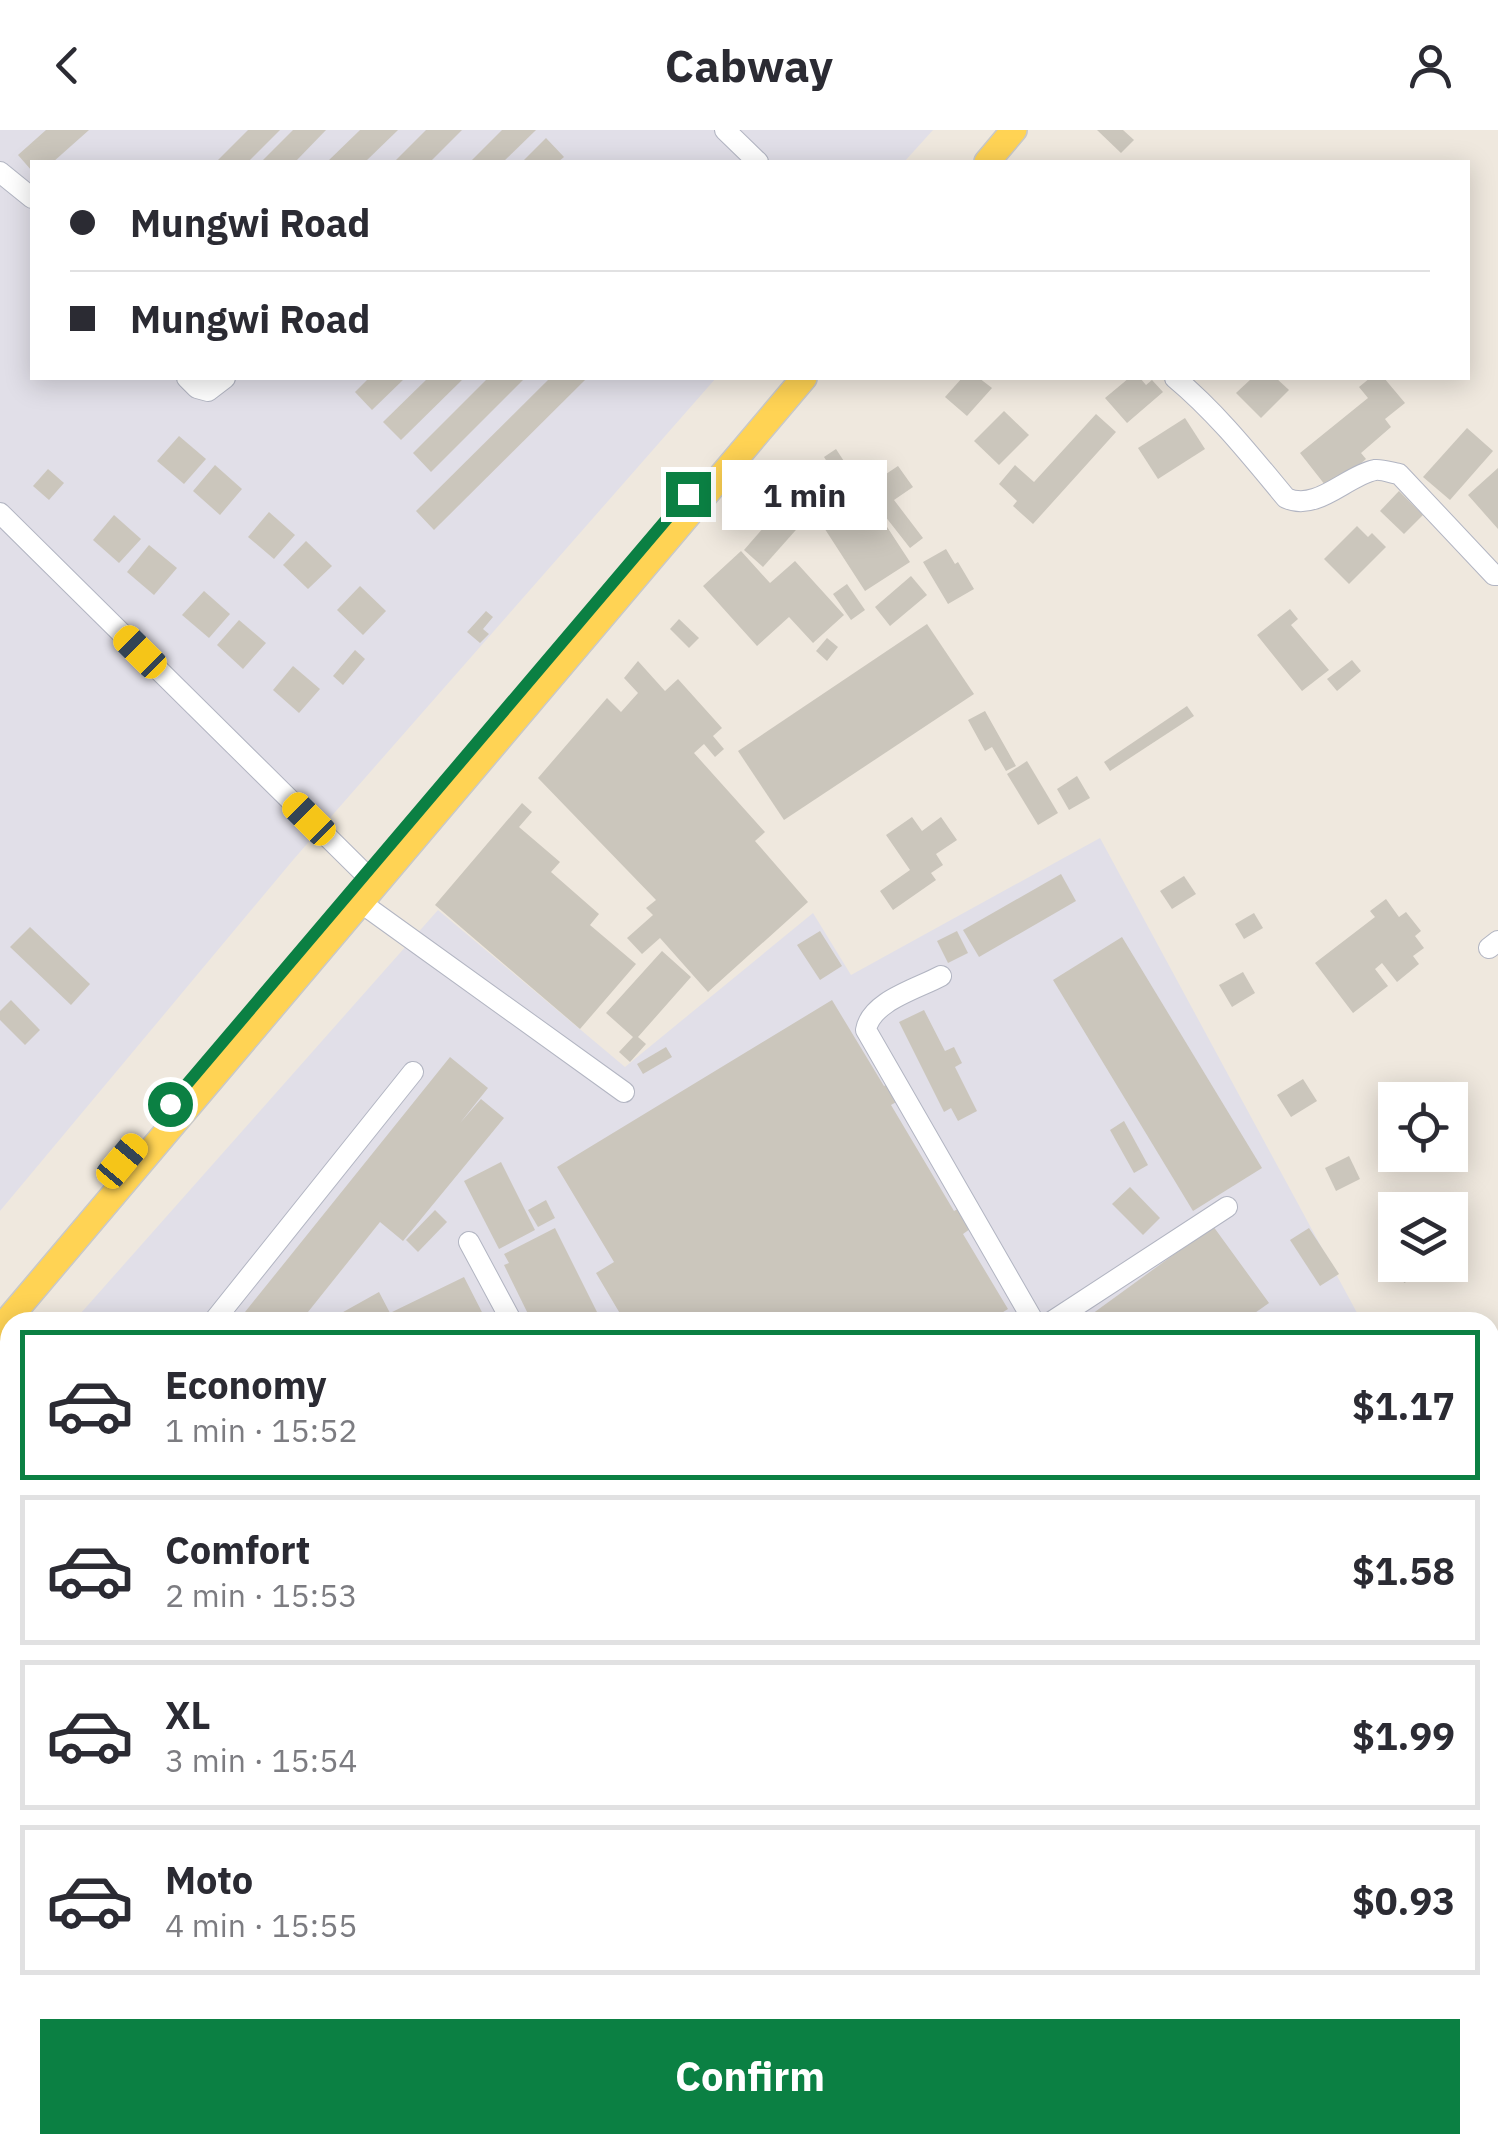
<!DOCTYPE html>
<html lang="en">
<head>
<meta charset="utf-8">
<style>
	:root { --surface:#fff; --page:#f7f7f7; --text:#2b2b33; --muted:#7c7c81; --line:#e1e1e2; --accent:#0b8043 }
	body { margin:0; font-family:"IBM Plex Sans",sans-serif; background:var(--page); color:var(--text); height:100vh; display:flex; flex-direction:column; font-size:38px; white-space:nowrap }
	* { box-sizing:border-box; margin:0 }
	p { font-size:32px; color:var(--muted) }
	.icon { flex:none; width:55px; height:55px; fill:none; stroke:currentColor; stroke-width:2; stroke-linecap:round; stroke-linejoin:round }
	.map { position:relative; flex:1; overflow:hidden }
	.details { position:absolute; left:0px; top:1182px; width:1500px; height:842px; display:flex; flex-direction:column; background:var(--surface); border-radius:30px 30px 0 0; box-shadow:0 5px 25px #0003 }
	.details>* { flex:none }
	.top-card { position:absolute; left:30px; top:30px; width:1440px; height:220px; border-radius:0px; box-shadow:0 5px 25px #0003; display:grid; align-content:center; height:220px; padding:0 40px; background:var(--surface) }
	.tools { position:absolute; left:1378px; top:952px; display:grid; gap:20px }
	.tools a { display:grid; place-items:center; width:90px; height:90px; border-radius:0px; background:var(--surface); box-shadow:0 5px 25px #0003; font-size:50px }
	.end { position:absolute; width:45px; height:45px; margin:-22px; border:12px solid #0b8043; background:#fff; box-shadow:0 0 0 5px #fff }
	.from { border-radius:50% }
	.bubble { position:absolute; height:70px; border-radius:0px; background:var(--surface); box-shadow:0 5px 25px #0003; font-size:32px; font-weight:700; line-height:70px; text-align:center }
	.car { position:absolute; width:30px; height:60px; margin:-30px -15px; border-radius:12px; box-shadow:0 0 8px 2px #0007; background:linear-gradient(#f5c518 24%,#345 0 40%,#f5c518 0 76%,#345 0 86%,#f5c518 0) }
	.top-card b { display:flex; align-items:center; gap:35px; height:95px; font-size:38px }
	.top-card b+b { border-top:2px solid var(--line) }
	.top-card i { width:25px; height:25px; background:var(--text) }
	ul { padding:18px 0 0; list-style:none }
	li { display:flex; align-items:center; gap:30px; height:150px; margin:0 20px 15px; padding:0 20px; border:5px solid var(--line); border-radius:0px }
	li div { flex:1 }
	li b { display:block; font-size:38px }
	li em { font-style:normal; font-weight:700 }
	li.on { border-color:var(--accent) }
	li>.icon { width:90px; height:90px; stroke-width:1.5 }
	.action { display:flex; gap:20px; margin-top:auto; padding:20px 40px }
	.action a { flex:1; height:115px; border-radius:0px; background:var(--accent); color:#fff; font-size:40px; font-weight:700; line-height:115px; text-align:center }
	header { display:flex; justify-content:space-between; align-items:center; height:130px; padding:0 40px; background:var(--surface); font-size:45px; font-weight:700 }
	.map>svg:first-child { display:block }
	.industrial { fill:#e1dfe8 }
	.building { fill:#cbc6bc }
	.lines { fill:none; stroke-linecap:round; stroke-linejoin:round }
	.minor-casing { stroke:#b2b5c2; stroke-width:22 }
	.major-casing { stroke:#c8c8c8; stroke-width:28 }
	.minor { stroke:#fff; stroke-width:20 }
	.major { stroke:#ffd354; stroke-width:25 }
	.route { stroke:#0b8043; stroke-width:12 }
</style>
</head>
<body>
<header><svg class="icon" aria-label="back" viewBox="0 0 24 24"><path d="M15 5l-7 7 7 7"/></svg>Cabway<svg class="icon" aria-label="person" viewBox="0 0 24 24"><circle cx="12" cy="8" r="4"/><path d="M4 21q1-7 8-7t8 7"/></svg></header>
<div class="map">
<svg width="1498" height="2023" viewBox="0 0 1498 2023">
	<rect width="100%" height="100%" fill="#efe8de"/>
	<g class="industrial">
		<path d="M0,0H933L904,32H32V248H716L293,730L0,1081Z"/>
		<path d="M1100,708L1362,1192H73L438,780L625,937L813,783L851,845Z"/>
	</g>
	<g class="building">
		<path d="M46,0H89L53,32H32V41L18,25Z"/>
		<path d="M248,0H280L248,32H216Z"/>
		<path d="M293,0H326L295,32H261Z"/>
		<path d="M360,0H398L365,32H327Z"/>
		<path d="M426,0H462L430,32H394Z"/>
		<path d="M502,0H536L503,32H470Z"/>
		<path d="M1097,0H1123L1134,10L1121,23Z"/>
		<path d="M546,8L564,27L558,32H522Z"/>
		<path d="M369,248H405L372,280L355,262Z"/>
		<path d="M428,248H464L401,310L383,292Z"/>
		<path d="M488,248H525L431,342L413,323Z"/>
		<path d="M550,248H587L434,400L416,381Z"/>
		<path d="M962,248H979L992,258L967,286L945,267Z"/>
		<path d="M1129,248H1140L1146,255L1152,250L1163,262L1127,293L1105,268Z"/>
		<path d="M1252,248H1276L1289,260L1261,288L1236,263Z"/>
		<path d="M1370,248H1384L1405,273L1385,289L1391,297L1361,323L1366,329L1329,360L1300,323L1368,268L1359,257Z"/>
		<path d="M1004,281L1029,305L999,335L974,311Z"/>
		<path d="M1096,284L1116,302L1033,394L1013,376L1017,371L999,354L1015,335L1034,352Z"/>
		<path d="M1185,288L1205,319L1158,349L1138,318Z"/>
		<path d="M1467,298L1493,321L1450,370L1423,347Z"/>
		<path d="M179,306L206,329L184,354L157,331Z"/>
		<path d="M836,319L910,432L865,461L799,359L831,338L824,327Z"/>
		<path d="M215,335L242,359L220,385L193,361Z"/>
		<path d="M898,336L913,357L894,370L923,408L910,418L881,381L887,376L871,354Z"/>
		<path d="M1498,338V399L1468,365Z"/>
		<path d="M48,339L64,353L49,370L33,356Z"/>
		<path d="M1399,361L1423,385L1404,404L1380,381Z"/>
		<path d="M783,375L803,392L763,437L744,420Z"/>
		<path d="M269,382L295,405L274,429L248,407Z"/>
		<path d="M114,385L141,409L119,433L93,410Z"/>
		<path d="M1357,396L1368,407L1372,403L1386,417L1349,454L1324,429Z"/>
		<path d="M306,411L332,436L308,459L283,435Z"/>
		<path d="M149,415L177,438L154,465L127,442Z"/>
		<path d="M946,419L955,434L958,432L974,459L948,474L923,432Z"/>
		<path d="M741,421L770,453L795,431L844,485L813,513L789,487L757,516L703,456Z"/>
		<path d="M911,446L927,465L890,496L875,477Z"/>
		<path d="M847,454L865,480L851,490L833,464Z"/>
		<path d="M360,456L386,481L363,505L337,480Z"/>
		<path d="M204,461L230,484L209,508L182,485Z"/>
		<path d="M1290,479L1298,489L1291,495L1329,540L1302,561L1257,505Z"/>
		<path d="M486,481L493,487L483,499L489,504L480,513L467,502Z"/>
		<path d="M679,489L699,508L689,518L670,499Z"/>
		<path d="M239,490L266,513L243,539L217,515Z"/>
		<path d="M927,494L974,564L784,690L738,621Z"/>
		<path d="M827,508L838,517L827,531L816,521Z"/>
		<path d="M355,520L365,529L343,555L333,546Z"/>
		<path d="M1352,530L1361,541L1337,561L1327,549Z"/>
		<path d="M638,531L665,561L678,549L722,598L713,606L724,619L715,627L704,614L694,623L765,702L755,711L808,772L708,862L660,808L642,824L627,808L653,785L646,778L656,770L538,648L607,568L621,582L638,563L624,548Z"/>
		<path d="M293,536L320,559L299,583L273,560Z"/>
		<path d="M1187,576L1194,586L1110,641L1104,632Z"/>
		<path d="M985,581L1016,636L1006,641L992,617L985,621L968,590Z"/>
		<path d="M1027,631L1058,683L1038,695L1007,644Z"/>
		<path d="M1077,646L1090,668L1069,680L1057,659Z"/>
		<path d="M522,673L532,682L519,697L560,732L551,742L599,784L590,795L636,834L580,899L435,775Z"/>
		<path d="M912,687L922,701L941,687L957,710L936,724L943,735L931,743L936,750L893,780L880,761L910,740L886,705Z"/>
		<path d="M1061,744L1076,771L979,827L963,800Z"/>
		<path d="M1184,746L1196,764L1172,779L1160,761Z"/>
		<path d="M1386,769L1399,787L1406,782L1421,801L1415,806L1424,818L1413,826L1419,834L1397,852L1382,833L1375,839L1388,856L1353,883L1315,833L1375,787L1370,781Z"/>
		<path d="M1254,783L1263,798L1244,809L1235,794Z"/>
		<path d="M30,797L90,854L71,875L10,817Z"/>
		<path d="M820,801L842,836L820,850L797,815Z"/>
		<path d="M957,801L968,823L948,833L937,811Z"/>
		<path d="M1122,807L1262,1038L1193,1081L1053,850Z"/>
		<path d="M662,821L691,847L638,907L646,914L630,932L619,922L633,907L606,883Z"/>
		<path d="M1243,842L1255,863L1232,877L1219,855Z"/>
		<path d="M11,870L40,900L25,915L0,890V881Z"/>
		<path d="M832,870L884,956L888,954L898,971L891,975L954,1081L958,1079L970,1099L963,1104L1008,1179L987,1192H625L596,1143L614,1132L557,1037Z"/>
		<path d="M924,880L945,921L954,917L962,933L955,937L977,981L958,991L951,978L944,982L899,892Z"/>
		<path d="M666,917L672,927L643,944L637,934Z"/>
		<path d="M450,927L488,958L460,993L481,969L504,988L403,1111L380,1092L300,1192H237Z"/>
		<path d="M1303,949L1317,971L1291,987L1277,965Z"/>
		<path d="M1124,991L1148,1035L1134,1043L1110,1000Z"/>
		<path d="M1349,1026L1360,1049L1336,1061L1325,1038Z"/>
		<path d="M501,1032L535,1100L499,1119L464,1051Z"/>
		<path d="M1130,1057L1160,1088L1143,1105L1112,1074Z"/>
		<path d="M546,1070L555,1088L538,1097L528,1080Z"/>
		<path d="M435,1080L447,1092L418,1122L406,1110Z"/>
		<path d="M1213,1096L1269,1173L1242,1192L1235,1185L1225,1192H1081Z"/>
		<path d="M555,1098L602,1192H532L504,1135L509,1133L504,1124Z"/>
		<path d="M1309,1098L1339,1144L1320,1156L1290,1110Z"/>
		<path d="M1395,1124V1135H1415L1405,1153L1385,1141Z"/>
		<path d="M464,1147L487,1192H340L336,1186L379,1162L390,1183Z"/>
		<path d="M1498,1277V1313L1490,1318V1282Z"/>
		<path d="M3,1828L10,1839V1868L0,1875V1830Z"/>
		<path d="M10,1961V1992L0,1999V1967Z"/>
		<path d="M63,2015H120L122,2018L112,2023H59L56,2018Z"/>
		<path d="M329,2015H369L373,2023H332Z"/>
	</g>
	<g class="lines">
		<defs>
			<g id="minor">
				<path d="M725,0L758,32"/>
				<path d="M0,42L32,68"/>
				<path d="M187,248L197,258L208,261L225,248"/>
				<path d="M1175,248C1217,283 1251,326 1286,368C1317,382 1346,346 1375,340C1382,339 1392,343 1399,344L1494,445H1498"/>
				<path d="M0,383L365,744"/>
				<path d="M360,772L624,962"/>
				<path d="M1489,818L1498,811"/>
				<path d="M941,846C917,859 871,871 866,900L1034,1192"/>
				<path d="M469,1112L512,1192"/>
				<path d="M213,1192L413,942"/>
				<path d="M1051,1192L1227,1077"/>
				<path d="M0,1301L10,1307"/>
				<path d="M1490,1793L1498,1786"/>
				<path d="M0,1927L10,1922"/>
				<path d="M1031,2015L1034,2023"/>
				<path d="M1308,2015L1323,2023"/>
				<path d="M821,2023L822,2015"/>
				<path d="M973,2023V2015"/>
			</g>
			<g id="major">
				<path d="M987,32L1014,0"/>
				<path d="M0,1199L804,248"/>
			</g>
		</defs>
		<use href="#minor" class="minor-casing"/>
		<use href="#major" class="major-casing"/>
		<use href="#minor" class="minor"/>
		<use href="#major" class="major"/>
	</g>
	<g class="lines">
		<path class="route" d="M170,974L688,364"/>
	</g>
</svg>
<div class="tools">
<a><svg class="icon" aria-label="locate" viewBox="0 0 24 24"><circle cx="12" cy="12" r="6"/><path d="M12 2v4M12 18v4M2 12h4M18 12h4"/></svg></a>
<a><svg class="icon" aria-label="layers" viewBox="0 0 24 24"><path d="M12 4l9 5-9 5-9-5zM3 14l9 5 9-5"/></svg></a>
</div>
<i class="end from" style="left:170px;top:974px"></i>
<i class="end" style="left:688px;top:364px"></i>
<div class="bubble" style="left:722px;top:330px;width:165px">1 min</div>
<i class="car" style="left:140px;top:522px;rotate:315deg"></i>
<i class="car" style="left:309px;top:689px;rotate:315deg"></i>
<i class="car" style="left:122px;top:1031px;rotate:40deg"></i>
<div class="top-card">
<b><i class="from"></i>Mungwi Road</b>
<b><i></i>Mungwi Road</b>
</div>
<section class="details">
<ul>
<li class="on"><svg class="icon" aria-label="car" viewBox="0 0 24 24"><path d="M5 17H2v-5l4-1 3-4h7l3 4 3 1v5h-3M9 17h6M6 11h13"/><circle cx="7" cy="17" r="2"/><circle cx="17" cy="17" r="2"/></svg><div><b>Economy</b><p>1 min · 15:52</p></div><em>$1.17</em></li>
<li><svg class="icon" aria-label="car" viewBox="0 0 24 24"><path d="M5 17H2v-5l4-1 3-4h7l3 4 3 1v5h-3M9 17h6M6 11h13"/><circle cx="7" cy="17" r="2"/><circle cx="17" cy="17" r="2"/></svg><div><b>Comfort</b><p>2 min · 15:53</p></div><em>$1.58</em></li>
<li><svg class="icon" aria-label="car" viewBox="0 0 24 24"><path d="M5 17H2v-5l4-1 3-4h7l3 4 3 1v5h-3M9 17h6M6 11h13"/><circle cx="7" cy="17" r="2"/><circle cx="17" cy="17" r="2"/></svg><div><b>XL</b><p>3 min · 15:54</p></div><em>$1.99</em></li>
<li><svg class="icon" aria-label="car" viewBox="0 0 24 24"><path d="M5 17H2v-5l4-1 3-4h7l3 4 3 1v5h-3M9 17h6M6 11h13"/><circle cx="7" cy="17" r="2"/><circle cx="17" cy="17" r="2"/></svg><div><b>Moto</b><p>4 min · 15:55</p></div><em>$0.93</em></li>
</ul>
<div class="action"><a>Confirm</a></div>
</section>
</div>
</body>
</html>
